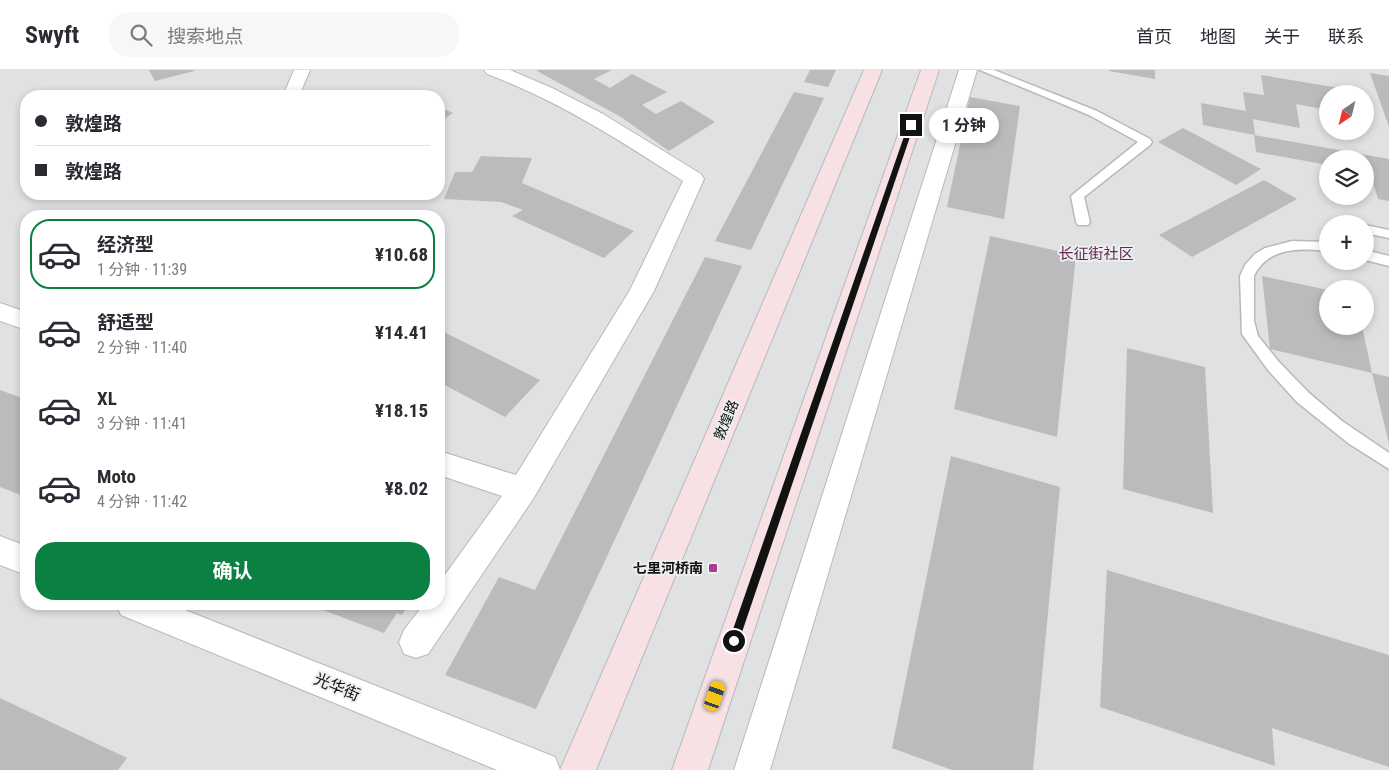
<!DOCTYPE html>
<html lang="zh">
<head>
<meta charset="utf-8">
<style>
	:root { --surface:#fff; --page:#f7f7f7; --text:#2b2b33; --muted:#7c7c81; --line:#e1e1e2; --accent:#0b8043 }
	body { margin:0; font-family:"Roboto Condensed","Noto Sans SC",sans-serif; background:var(--page); color:var(--text); height:100vh; display:flex; flex-direction:column; font-size:19px; white-space:nowrap }
	* { box-sizing:border-box; margin:0 }
	p { font-size:16px; color:var(--muted) }
	.icon { flex:none; width:28px; height:28px; fill:none; stroke:currentColor; stroke-width:2; stroke-linecap:round; stroke-linejoin:round }
	.map { position:relative; flex:1; overflow:hidden }
	.side { position:absolute; left:20px; top:140px; width:425px; height:400px; display:flex; flex-direction:column; background:var(--surface); border-radius:20px; box-shadow:0 2px 8px #0003 }
	.side>* { flex:none }
	.top-card { position:absolute; left:20px; top:20px; width:425px; height:110px; border-radius:20px; box-shadow:0 2px 8px #0003; display:grid; align-content:center; height:110px; padding:0 15px; background:var(--surface) }
	.needle { width:32px; rotate:215deg }
	.fabs { position:absolute; left:1319px; top:15px; display:grid; gap:10px }
	.fabs a { display:grid; place-items:center; width:55px; height:55px; border-radius:50%; background:var(--surface); box-shadow:0 2px 8px #0003; font-size:25px }
	.end { position:absolute; width:22px; height:22px; margin:-11px; border:6px solid #111212; background:#fff; box-shadow:0 0 0 2px #fff }
	.from { border-radius:50% }
	.bubble { position:absolute; height:35px; border-radius:18px; background:var(--surface); box-shadow:0 2px 8px #0003; font-size:16px; font-weight:700; line-height:35px; text-align:center }
	.car { position:absolute; width:15px; height:30px; margin:-15px -8px; border-radius:6px; box-shadow:0 0 4px 1px #0007; background:linear-gradient(#f5c518 24%,#345 0 40%,#f5c518 0 76%,#345 0 86%,#f5c518 0) }
	.top-card b { display:flex; align-items:center; gap:18px; height:48px; font-size:19px }
	.top-card b+b { border-top:1px solid var(--line) }
	.top-card i { width:12px; height:12px; background:var(--text) }
	ul { padding:9px 0 0; list-style:none }
	li { display:flex; align-items:center; gap:15px; height:70px; margin:0 10px 8px; padding:0 5px; border:2px solid transparent; border-radius:20px }
	li div { flex:1 }
	li b { display:block; font-size:19px }
	li em { font-style:normal; font-weight:700 }
	li.current { border-color:var(--accent) }
	li>.icon { width:45px; height:45px; stroke-width:1.5 }
	.button { display:flex; gap:10px; margin-top:auto; padding:10px 15px }
	.button a { flex:1; height:58px; border-radius:20px; background:var(--accent); color:#fff; font-size:20px; font-weight:700; line-height:58px; text-align:center }
	header { display:flex; align-items:center; gap:30px; box-sizing:border-box; height:70px; padding:0 25px; background:var(--surface); border-bottom:1px solid var(--line) }
	header strong { font-size:24px }
	nav { display:flex; gap:28px; margin-inline-start:auto; font-size:18px }
	.search { width:350px; height:45px; background:var(--page); display:flex; align-items:center; gap:12px; box-sizing:border-box; padding:0 18px; border-radius:20px; color:var(--muted); font-size:19px }
	.map>svg:first-child { display:block }
	.building { fill:#babbbc }
	.lines { fill:none; stroke-linecap:round; stroke-linejoin:round }
	.service-casing { stroke:#b8b9ba; stroke-width:3 }
	.pedestrian-casing { stroke:#b8b9ba; stroke-width:2 }
	.minor-casing { stroke:#b8b9ba; stroke-width:2 }
	.secondary-casing { stroke:#b8b9ba; stroke-width:2 }
	.service { fill:#fff; fill-rule:evenodd }
	.pedestrian { fill:#fff; fill-rule:evenodd }
	.minor { fill:#fff; fill-rule:evenodd }
	.secondary { fill:#f8e1e4; fill-rule:evenodd }
	.route { fill:#111212 }
	.poi-dot { fill:#ad3890; stroke:#edeeef; stroke-width:2 }
	.labels { text-anchor:middle; dominant-baseline:central; stroke-width:4; stroke-linejoin:round; paint-order:stroke }
	.street-label { font-size:14px; fill:#111212; stroke:#edeeef }
	.poi-label { font-size:14px; font-weight:bold; fill:#111212; stroke:#edeeef; text-anchor:end }
	.neighbourhood-label { font-size:15px; fill:#622952; stroke:#edeeef }
	.near-street-label { font-size:16px; fill:#111212; stroke:#edeeef }
</style>
</head>
<body>
<header>
<strong>Swyft</strong>
<div class="search"><svg class="icon" aria-label="search" viewBox="0 0 24 24"><circle cx="10" cy="10" r="6"/><path d="M15 15l6 6"/></svg>搜索地点</div>
<nav><a>首页</a><a>地图</a><a>关于</a><a>联系</a></nav>
</header>
<div class="map">
<svg width="1389" height="700" viewBox="0 0 1389 700">
	<rect width="100%" height="100%" fill="#e0e1e2"/>
	<g class="building">
		<path d="M149,0H194V1L155,11Z"/>
		<path d="M539,0H612L594,9L610,18L632,4L667,22L642,35L656,44L681,31L715,52L669,81L621,47L537,1Z"/>
		<path d="M810,0H836L828,17L804,12Z"/>
		<path d="M1109,0H1155V9L1109,1Z"/>
		<path d="M1370,3L1389,6V57Z"/>
		<path d="M1261,5L1351,20L1352,24H1328V40L1296,34L1300,58L1253,49L1255,65L1203,55L1201,33L1246,41L1243,22L1264,25Z"/>
		<path d="M794,22L824,28L751,180L715,171Z"/>
		<path d="M970,27L1020,36L1004,149L947,137Z"/>
		<path d="M439,37L453,43L439,52Z"/>
		<path d="M1183,58L1261,99L1236,115L1158,72Z"/>
		<path d="M1254,65L1389,89V131L1378,129L1370,103L1365,102V89H1328V95L1256,82Z"/>
		<path d="M481,86L532,88L522,113L634,161L604,188L512,146L523,140L501,132L444,129L455,102H472Z"/>
		<path d="M1264,110L1297,129L1192,187L1159,165Z"/>
		<path d="M223,144L250,145V146H221Z"/>
		<path d="M990,166L1076,185L1057,367L954,339Z"/>
		<path d="M705,187L742,196L536,639L445,605L499,507L535,520Z"/>
		<path d="M1262,206L1328,220V256H1362L1372,303L1389,307V374L1372,303L1270,279Z"/>
		<path d="M444,262L540,310L505,347L439,312V267Z"/>
		<path d="M1127,278L1205,297L1213,443L1123,419Z"/>
		<path d="M0,320L22,328L26,324V427L0,417Z"/>
		<path d="M951,386L1060,417L1033,700H952L892,678Z"/>
		<path d="M1107,500L1389,585V697L1272,658L1275,696L1100,637Z"/>
		<path d="M307,534H409L402,545L397,543L384,563Z"/>
		<path d="M0,628L127,688L118,700H0Z"/>
	</g>
	<g class="lines">
		<defs>
			<g id="service">
				<path d="M980,0H994L1097,41L1150,69L1152,72L1150,75L1084,127L1090,152L1088,155H1078L1076,152L1071,126L1138,72L1089,45Z"/>
				<path d="M1340,150L1346,151L1347,154H1334Z"/>
				<path d="M1365,155L1389,160V168L1365,163Z"/>
				<path d="M1292,171L1328,172V181C1300,178 1268,177 1254,206V251L1258,266L1279,292L1309,323L1342,351L1389,383V399L1348,373L1297,332L1268,300L1242,264L1240,206L1245,195L1255,184L1265,178Z"/>
				<path d="M1365,180L1389,186V196L1365,190Z"/>
			</g>
			<path id="pedestrian" d="M294,0H310L299,26H283Z"/>
			<g id="minor">
				<path d="M484,0H510L552,18L603,44L701,104L704,109L654,221L533,429L428,584L416,588L404,584L399,572L404,560L424,534H439V513L502,426L439,405V381L516,405L630,220L683,111C619,70 557,30 487,4Z"/>
				<path d="M959,0H977L770,700H734Z"/>
				<path d="M0,233L26,242V260L0,251Z"/>
				<path d="M0,466L26,476V505L0,495Z"/>
				<path d="M116,534H170L555,687L560,700H497L121,545Z"/>
			</g>
			<g id="secondary">
				<path d="M864,0H882L596,700H560Z"/>
				<path d="M921,0H939L708,700H672Z"/>
			</g>
		</defs>
		<use href="#service" class="service-casing"/>
		<use href="#pedestrian" class="pedestrian-casing"/>
		<use href="#minor" class="minor-casing"/>
		<use href="#secondary" class="secondary-casing"/>
		<use href="#service" class="service"/>
		<use href="#pedestrian" class="pedestrian"/>
		<use href="#minor" class="minor"/>
		<use href="#secondary" class="secondary"/>
	</g>
	<path class="route" d="M911,54L914,55L739,571L734,576L729,571L908,55Z"/>
	<rect class="poi-dot" x="708" y="493" width="10" height="10" rx="2.5"/>
	<g class="labels">
		<g class="street-label">
			<text transform="translate(726 350) rotate(-67)">敦煌路</text>
		</g>
		<g class="poi-label">
			<text x="703" y="498">七里河桥南</text>
		</g>
		<g class="neighbourhood-label">
			<text x="1096" y="184">长征街社区</text>
		</g>
		<g class="near-street-label">
			<text transform="translate(337 617) rotate(22)">光华街</text>
		</g>
	</g>
</svg>
<div class="fabs">
<a><svg class="needle" viewBox="-14 -14 28 28"><path d="M0-13l5 13h-10z" fill="#e53935"/><path d="M0 13l5-13h-10z" fill="#7c7c81"/></svg></a>
<a><svg class="icon" aria-label="layers" viewBox="0 0 24 24"><path d="M12 4l9 5-9 5-9-5zM3 14l9 5 9-5"/></svg></a>
<a>+</a>
<a>−</a>
</div>
<i class="end from" style="left:734px;top:571px"></i>
<i class="end" style="left:911px;top:55px"></i>
<div class="bubble" style="left:929px;top:38px;width:70px">1 分钟</div>
<i class="car" style="left:715px;top:626px;rotate:19deg"></i>
<div class="top-card">
<b><i class="from"></i>敦煌路</b>
<b><i></i>敦煌路</b>
</div>
<section class="side">
<ul>
<li class="current"><svg class="icon" aria-label="car" viewBox="0 0 24 24"><path d="M5 17H2v-5l4-1 3-4h7l3 4 3 1v5h-3M9 17h6M6 11h13"/><circle cx="7" cy="17" r="2"/><circle cx="17" cy="17" r="2"/></svg><div><b>经济型</b><p>1 分钟 · 11:39</p></div><em>¥10.68</em></li>
<li><svg class="icon" aria-label="car" viewBox="0 0 24 24"><path d="M5 17H2v-5l4-1 3-4h7l3 4 3 1v5h-3M9 17h6M6 11h13"/><circle cx="7" cy="17" r="2"/><circle cx="17" cy="17" r="2"/></svg><div><b>舒适型</b><p>2 分钟 · 11:40</p></div><em>¥14.41</em></li>
<li><svg class="icon" aria-label="car" viewBox="0 0 24 24"><path d="M5 17H2v-5l4-1 3-4h7l3 4 3 1v5h-3M9 17h6M6 11h13"/><circle cx="7" cy="17" r="2"/><circle cx="17" cy="17" r="2"/></svg><div><b>XL</b><p>3 分钟 · 11:41</p></div><em>¥18.15</em></li>
<li><svg class="icon" aria-label="car" viewBox="0 0 24 24"><path d="M5 17H2v-5l4-1 3-4h7l3 4 3 1v5h-3M9 17h6M6 11h13"/><circle cx="7" cy="17" r="2"/><circle cx="17" cy="17" r="2"/></svg><div><b>Moto</b><p>4 分钟 · 11:42</p></div><em>¥8.02</em></li>
</ul>
<div class="button"><a>确认</a></div>
</section>
</div>
</body>
</html>
